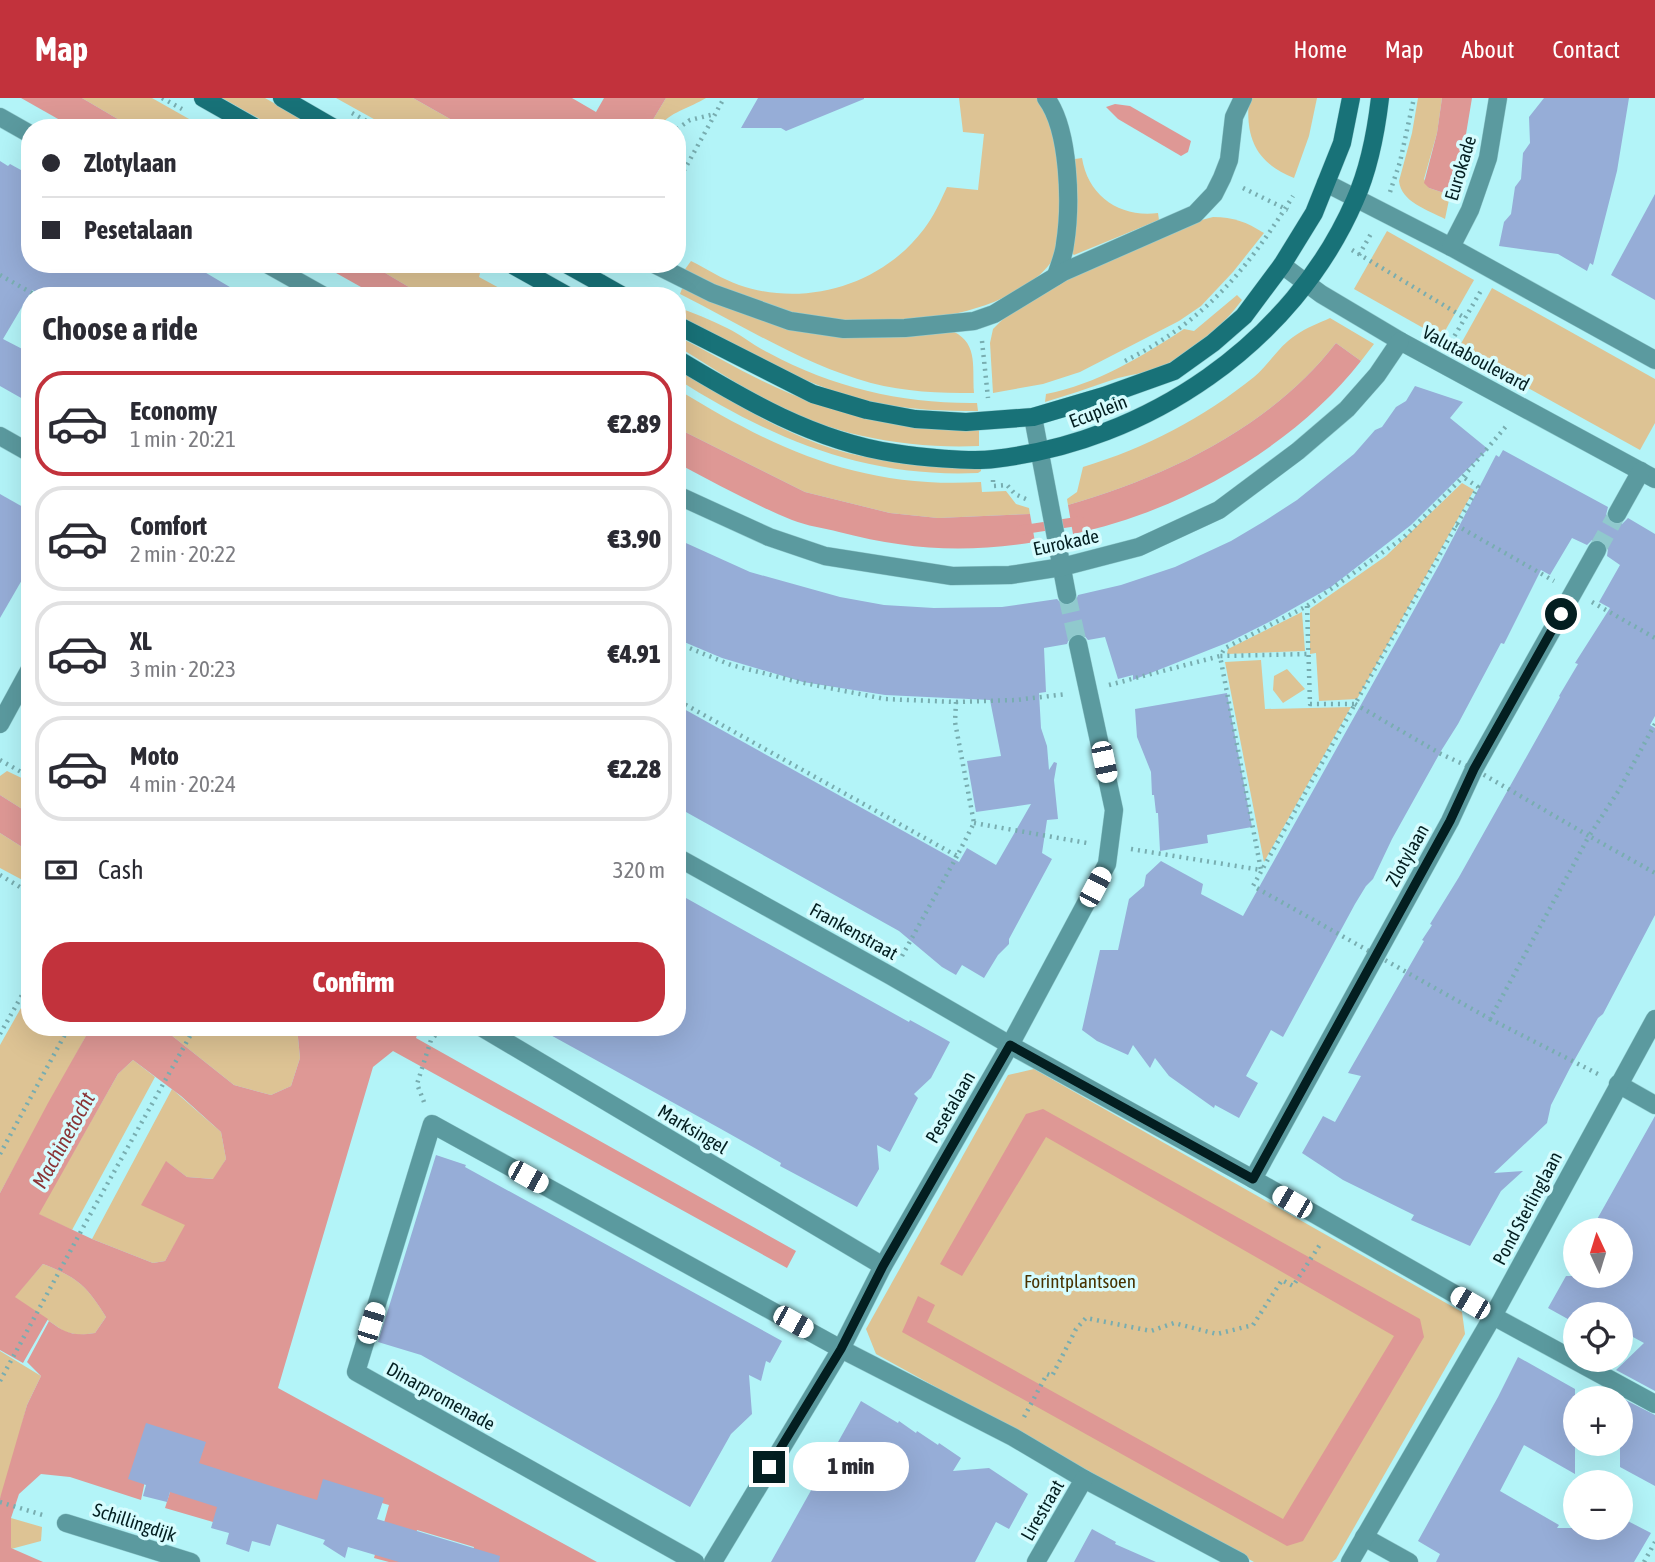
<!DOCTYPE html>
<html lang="en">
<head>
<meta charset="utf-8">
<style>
	:root { --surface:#fff; --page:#f2f2f3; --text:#2b2b33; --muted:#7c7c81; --line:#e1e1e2; --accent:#c2323c }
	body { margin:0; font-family:"Asap Condensed",sans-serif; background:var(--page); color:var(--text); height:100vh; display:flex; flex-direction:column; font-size:26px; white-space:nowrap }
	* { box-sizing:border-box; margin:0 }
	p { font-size:23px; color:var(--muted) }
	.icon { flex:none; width:38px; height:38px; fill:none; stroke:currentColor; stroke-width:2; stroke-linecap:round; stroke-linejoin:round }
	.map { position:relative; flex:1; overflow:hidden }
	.details { position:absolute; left:21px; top:189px; width:665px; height:749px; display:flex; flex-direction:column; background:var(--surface); border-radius:28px; box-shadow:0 7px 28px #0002 }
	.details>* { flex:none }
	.top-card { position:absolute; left:21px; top:21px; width:665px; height:154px; border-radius:28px; box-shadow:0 7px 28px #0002; display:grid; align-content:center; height:154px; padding:0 21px; background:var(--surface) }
	.needle { width:46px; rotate:356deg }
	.controls { position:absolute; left:1563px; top:1120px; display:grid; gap:14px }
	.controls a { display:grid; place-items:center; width:70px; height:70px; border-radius:50%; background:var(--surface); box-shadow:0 7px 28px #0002; font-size:35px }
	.end { position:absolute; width:32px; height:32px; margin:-16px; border:9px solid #031e20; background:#fff; box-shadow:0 0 0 4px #fff }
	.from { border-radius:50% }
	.bubble { position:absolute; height:49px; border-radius:24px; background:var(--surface); box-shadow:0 7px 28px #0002; font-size:23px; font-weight:800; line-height:49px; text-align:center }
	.car { position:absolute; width:21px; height:42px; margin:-21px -10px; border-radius:9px; box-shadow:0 0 5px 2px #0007; background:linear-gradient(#fff 24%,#345 0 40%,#fff 0 76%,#345 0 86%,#fff 0) }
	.top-card b { display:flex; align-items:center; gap:24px; height:66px; font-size:26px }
	.top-card b+b { border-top:2px solid var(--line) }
	.top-card i { width:18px; height:18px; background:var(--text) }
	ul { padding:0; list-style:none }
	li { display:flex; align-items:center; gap:21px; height:105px; margin:0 14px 10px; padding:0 7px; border:4px solid var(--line); border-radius:28px }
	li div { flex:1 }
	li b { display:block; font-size:26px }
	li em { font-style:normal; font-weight:800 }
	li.on { border-color:var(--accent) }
	li>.icon { width:63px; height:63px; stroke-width:1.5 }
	h2 { padding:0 21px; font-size:32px; line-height:84px }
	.pay { display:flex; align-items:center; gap:18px; height:77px; padding:0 21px; font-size:26px }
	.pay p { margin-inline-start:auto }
	.cta { display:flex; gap:14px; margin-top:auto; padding:14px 21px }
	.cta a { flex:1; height:80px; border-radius:28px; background:var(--accent); color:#fff; font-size:28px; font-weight:800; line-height:80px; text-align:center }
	header { display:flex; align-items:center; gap:42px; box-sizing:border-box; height:98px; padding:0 35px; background:var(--accent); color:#fff }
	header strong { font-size:33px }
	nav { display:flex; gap:38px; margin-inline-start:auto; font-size:24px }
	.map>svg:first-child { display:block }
	.green { fill:#ddc394 }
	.water { fill:#de9895; fill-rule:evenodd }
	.pier { fill:#b3f4f8 }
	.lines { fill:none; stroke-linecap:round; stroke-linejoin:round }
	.stream { stroke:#de9895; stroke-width:9 }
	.building { fill:#96add7 }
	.street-tunnel { stroke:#90c9cd; stroke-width:18; stroke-dasharray:18 9; stroke-linecap:butt }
	.street-casing { stroke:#93cdd1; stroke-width:19 }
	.secondary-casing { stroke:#93cdd1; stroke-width:19 }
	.path { stroke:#78adb0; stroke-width:4.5; stroke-dasharray:2 5; stroke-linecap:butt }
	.street { stroke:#5b9a9f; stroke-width:18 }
	.secondary { stroke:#187278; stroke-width:18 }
	.secondary-bridge-casing { stroke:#93cdd1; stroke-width:19; stroke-linecap:butt }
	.secondary-bridge { stroke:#187278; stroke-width:18 }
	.route { stroke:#031e20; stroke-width:9 }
	.labels { text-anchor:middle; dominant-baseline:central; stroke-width:7; stroke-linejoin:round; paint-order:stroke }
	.street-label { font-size:19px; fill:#031e20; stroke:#d6fcfe }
	.park-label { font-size:19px; fill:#483200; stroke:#d6fcfe }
	.water-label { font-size:21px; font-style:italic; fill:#8a3537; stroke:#d6fcfe }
</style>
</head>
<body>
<header>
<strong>Map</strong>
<nav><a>Home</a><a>Map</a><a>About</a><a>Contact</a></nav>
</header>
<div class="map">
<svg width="1655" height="1464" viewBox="0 0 1655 1464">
	<rect width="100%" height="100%" fill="#b3f4f8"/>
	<g class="green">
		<path d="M82,0H152L205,30H133Z"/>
		<path d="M222,0H265L318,30H276Z"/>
		<path d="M336,0H413L466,30H390Z"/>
		<path d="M666,0H706C690,10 669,14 658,30H648Z"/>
		<path d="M959,0H1037C1056,36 1058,51 1060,91C1061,110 1063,131 1058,149C1054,165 1041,177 1028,186C969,226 871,231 802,219C760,212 721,190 683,174L691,163C707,171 722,181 739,187C805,210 882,187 924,131C934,118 940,104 947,89L978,92L984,36L963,34Z"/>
		<path d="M1249,0H1317L1309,38L1294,80C1256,65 1245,40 1249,0Z"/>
		<path d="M1418,0H1442L1437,35L1424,81L1429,90L1450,97L1445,121C1428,112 1401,104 1399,83L1412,35Z"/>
		<path d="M1082,60C1088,98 1120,120 1158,115L1159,122L1074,157L1071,154L1076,117L1075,61Z"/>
		<path d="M1213,119C1234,119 1246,124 1264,135L1233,174L1201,208L1179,223L1080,274L1043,286L993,295L990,245L993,231L1004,220L1094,165L1194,124Z"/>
		<path d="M1387,133L1474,182L1441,240L1354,191Z"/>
		<path d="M370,166H469L481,171L479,179L503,192L499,198H424Z"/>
		<path d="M684,185L783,227L948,231C979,243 972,266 974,295C939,295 905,294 871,285C804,267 742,227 680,196Z"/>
		<path d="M1492,190L1655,281V325L1640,352L1458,251Z"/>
		<path d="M1237,197L1242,202C1223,228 1193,253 1164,268C1148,276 1128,276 1112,282C1089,290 1068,297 1045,304L1046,296C1097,286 1141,259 1184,231L1194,233Z"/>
		<path d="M677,209C694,215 711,222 727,230C742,237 754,248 769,255C834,290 904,306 977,305L978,313C944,313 910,312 877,305C806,291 741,249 677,217Z"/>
		<path d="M1330,220L1374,246L1361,263L1336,245C1271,329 1168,378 1068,407L1067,401L1077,394L1083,369C1146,350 1203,320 1254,279C1269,266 1280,247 1296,237C1306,230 1319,225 1330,220Z"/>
		<path d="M677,238C715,257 752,280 791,296C851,321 914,333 979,332V348C908,351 833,338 770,304C738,287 708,267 677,248Z"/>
		<path d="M677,270C740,308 804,351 878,361C912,365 947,365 981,367V373L978,375C864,380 772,341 677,281Z"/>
		<path d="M677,291C776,352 862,391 981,384L982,394L1006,393L1016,406L1029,410L1030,416L938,420L890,415L805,394L677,330Z"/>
		<path d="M1462,385L1474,392L1357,601L1319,603L1316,555L1310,556V511L1386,458Z"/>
		<path d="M1302,514L1305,553L1227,556L1228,551Z"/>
		<path d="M1261,562L1265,611L1351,609L1264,764L1225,564Z"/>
		<path d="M1287,571L1305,591L1283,605L1273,592L1274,578Z"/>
		<path d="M7,673L30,684V716L0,697V678Z"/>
		<path d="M0,735L30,754V786L0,770Z"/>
		<path d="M30,894V929H91L0,1095V947Z"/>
		<path d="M161,929H297L300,960L291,988L271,997L234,987Z"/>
		<path d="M133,962L155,979L72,1132L38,1116L118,976Z"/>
		<path d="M1034,971L1462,1214L1465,1236L1336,1461L1332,1464H1254L876,1256L866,1231L1008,977Z"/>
		<path d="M172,991L221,1034L226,1061L214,1081L187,1079L167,1064L186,1127L165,1163L153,1165L92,1141Z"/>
		<path d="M43,1166C78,1180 86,1187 106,1219L95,1235L80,1237L65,1234L14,1199Z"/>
		<path d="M0,1253L41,1278L27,1307L5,1391L0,1400Z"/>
		<path d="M11,1420L42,1429L41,1443L11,1451Z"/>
	</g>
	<g class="water">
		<path d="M21,0H82L133,30H74Z"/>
		<path d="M413,0H572L596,14L604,0H666L648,30H466Z"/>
		<path d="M1442,0H1472L1465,42L1450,97L1429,90L1424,85L1437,35Z"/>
		<path d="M1115,6L1130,8L1191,43L1188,54L1181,58L1118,21L1106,9Z"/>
		<path d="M320,166H370L424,198H377Z"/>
		<path d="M1336,245L1361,263C1294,349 1179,414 1073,436L1068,407C1168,378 1271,329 1336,245Z"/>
		<path d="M677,330L805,394L890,415L938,420L1030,416L1035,444C965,455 908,452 839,434C824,430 807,428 792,422C753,406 715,385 677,365Z"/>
		<path d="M0,697L30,716V754L0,735Z"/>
		<path d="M91,929H161L234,987L271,997L291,988L300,960L297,929H420L416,940L796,1153L787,1170L393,953L373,969L278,1290L597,1464H470L474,1449L417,1432L408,1464H389L374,1460L389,1407L332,1391L320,1432L287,1422L213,1424L165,1410L170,1394L155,1335L141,1402L70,1379L41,1376L19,1396L11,1420V1450L43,1464H0V1400L27,1307L41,1278L27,1264L49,1223C67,1236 73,1238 95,1235L106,1219C86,1187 78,1180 43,1166L15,1199L48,1221L23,1265L0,1252V1095L48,1005ZM133,962L181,998L221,1034L226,1061L213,1081L187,1079L166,1063L141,1107L185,1127L165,1163L153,1165L92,1141L39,1116L118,976Z"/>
		<path d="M1043,1011L1420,1221L1424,1239L1303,1443L1287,1448L902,1234L918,1198L935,1207L927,1224L1283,1421L1394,1238L1046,1039L962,1178L940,1166L1026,1016Z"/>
	</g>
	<path class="pier" d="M513,166H580L562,198H528L503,183Z"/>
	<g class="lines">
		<path class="stream" d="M1021,432L1080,423"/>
	</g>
	<g class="building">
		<path d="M758,0H864V1L786,33L781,30H741Z"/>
		<path d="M1544,0H1629L1617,73L1593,167L1590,165L1587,173L1558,156L1499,148L1504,124L1511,116L1515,89L1521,81L1523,55L1530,45L1529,19Z"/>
		<path d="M0,63L8,68L10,66L30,77V166H191L245,198H43L32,192L3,241L30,255V305L0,288Z"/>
		<path d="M1655,96V202L1611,177Z"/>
		<path d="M1415,288L1463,304L1450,320L1488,351L1411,427L1331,489L1271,523L1229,544L1133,582V577L1118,581L1105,539L1088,542L1082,535H1076L1070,538L1067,546L1044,550L1046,594L1039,595L1041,630L1047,648L1049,672L1054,664L1057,665L1054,682L1058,721L1047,722L1042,755L1052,761L1009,841V846L998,857L984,880L962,867L956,877L942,869L899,833L677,709V624L684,611L959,764L967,750L996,767L1031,706L976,714L967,663L1001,658L990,602L885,597L803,584L722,560L677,541V441L750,474L840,499L884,507L934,510L1002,509L1057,501L1063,507L1070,508L1075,505L1078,497L1121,487L1175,469L1231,443L1263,424L1297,402L1354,356L1375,332L1382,329L1396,309L1406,303Z"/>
		<path d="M1503,352L1608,409L1606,417L1611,426H1622L1628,420L1655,436V618L1650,627L1655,630V817L1603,916L1598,920L1570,970L1551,1007L1547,1025L1494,1075L1523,1073L1501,1093L1470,1148L1411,1122L1414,1117L1343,1082L1302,1055L1323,1018L1335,1024L1361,978L1348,975L1424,843L1422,842L1432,827L1430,826L1459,779L1560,599L1559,598L1578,566L1575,565L1610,510L1599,504L1620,467L1607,458L1608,451L1602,442H1592L1587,447L1572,440L1550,477L1541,472L1504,546L1501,545L1458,626L1441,653L1392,741L1373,781L1366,788L1355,806L1283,939L1271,932L1246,978L1258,985L1239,1020L1215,1007L1214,1010L1169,978L1155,960L1150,970L1133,947L1128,957L1097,943L1082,932L1100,852H1118L1129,801L1144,788L1146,777L1161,763L1203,786L1201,796L1243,818L1439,467L1496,357L1499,359Z"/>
		<path d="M0,396L30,413V468L0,520Z"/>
		<path d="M1227,595L1252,729L1207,737L1208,745L1160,753L1158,715H1156L1154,697H1152L1151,674L1137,639L1135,611Z"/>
		<path d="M677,795L909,924L910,922L950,944L931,980L914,996L918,1000L890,1054L877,1047L879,1071L857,1109L780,1068L781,1065L721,1031L536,929H677Z"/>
		<path d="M1655,1018V1293L1616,1272L1644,1245L1620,1232V1216H1575V1225L1548,1210L1566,1178H1620V1132H1591Z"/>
		<path d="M436,1057L466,1067L465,1069L782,1243L770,1265L766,1263L761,1283L749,1277L752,1316L731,1336L690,1409L421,1257L378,1244Z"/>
		<path d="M1518,1259L1575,1291V1376L1524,1347L1500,1393L1559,1427L1557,1430H1620V1419L1651,1435L1634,1464H1436L1440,1456L1418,1443L1498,1299Z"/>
		<path d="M1598,1288L1655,1317V1388L1620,1369V1300H1586Z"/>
		<path d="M861,1303L898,1325L899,1323L916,1335L917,1333L938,1347L939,1345L961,1360L953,1373L989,1370L1028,1396L1009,1431L996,1424L975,1464H771Z"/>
		<path d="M146,1325L206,1344L199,1365L268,1387L317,1402L323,1381L384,1400L377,1421L500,1458L499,1464H399L348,1449L345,1460L323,1446L325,1442L277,1426L270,1448L252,1443L249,1454L226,1446L229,1435L211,1430L217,1409L170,1394L167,1404L143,1398L146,1387L128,1381Z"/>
		<path d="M1092,1431L1116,1444L1115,1446L1156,1464H1074Z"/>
	</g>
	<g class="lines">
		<g class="street-tunnel">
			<path d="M1597,452L1617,416"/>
			<path d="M1067,497L1078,546"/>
		</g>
		<defs>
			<g id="street">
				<path d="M1046,0C1070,32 1071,108 1065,146C1064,157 1059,168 1056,178"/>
				<path d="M0,19L30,36"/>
				<path d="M1326,85L1451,149L1655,262"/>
				<path d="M1451,149L1470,112L1488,60L1498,0"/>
				<path d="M267,166L324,198"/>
				<path d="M654,166L712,195L790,223L844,231L905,230L974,223L994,216L1063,174L1195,116L1214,96L1222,80L1229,62L1234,19L1243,0"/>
				<path d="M1282,167L1321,196L1400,243L1655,381"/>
				<path d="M1033,319L1067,497"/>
				<path d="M0,338L30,355"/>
				<path d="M677,397L769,439L825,458L952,478L1010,477L1062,469L1139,449L1219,412L1298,353L1347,311L1377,277L1400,243"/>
				<path d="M1617,416L1641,373"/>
				<path d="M0,626L30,571"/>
				<path d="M677,759L891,878L1010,947L1253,1081L1493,1218L1655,1306"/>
				<path d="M481,929L883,1168"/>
				<path d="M1618,986L1655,1007"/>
				<path d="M1253,1081L1450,723L1474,671L1597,452"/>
				<path d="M66,1425L191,1464"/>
				<path d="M1364,1439L1409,1464"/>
				<path d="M695,1464L356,1274L432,1026L841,1251L1013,1339L1084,1381L1240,1464"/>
				<path d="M713,1464L841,1251L883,1168L1010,947L1107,766L1114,712L1078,546"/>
				<path d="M1036,1464L1084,1381"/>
				<path d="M1350,1464L1493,1218L1655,921"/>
			</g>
			<g id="secondary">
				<path d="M203,0L256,30"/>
				<path d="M282,0L334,30"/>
				<path d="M511,166L568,198"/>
				<path d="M600,185L623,198"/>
				<path d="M677,227L813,296L867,312L915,321L966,324L1033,319L1104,298L1174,273L1213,245L1244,218L1282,167L1314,115L1342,45L1351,0"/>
				<path d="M677,261C745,302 814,343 894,355C919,359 969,364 994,361C1147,344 1293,245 1355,102C1369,71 1376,34 1380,0"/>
			</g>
		</defs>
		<use href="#street" class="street-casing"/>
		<use href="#secondary" class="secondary-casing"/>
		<g class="path">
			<path d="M162,0L182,11"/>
			<path d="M352,15L379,30"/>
			<path d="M677,31L690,22L715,16"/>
			<path d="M677,85L724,0"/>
			<path d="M1243,90L1288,112"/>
			<path d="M1390,94L1400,64L1414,0"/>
			<path d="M1352,152L1465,220"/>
			<path d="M1359,157L1372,134"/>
			<path d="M0,177L37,198"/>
			<path d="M982,243L988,300"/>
			<path d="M1451,244L1482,191"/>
			<path d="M1125,263C1205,223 1247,172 1293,98"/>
			<path d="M677,368L689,374"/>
			<path d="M993,382V388L1007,387L1015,396L1026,401"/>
			<path d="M1456,427L1554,483"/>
			<path d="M1592,504L1655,540"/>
			<path d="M1307,508L1310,606H1355L1478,389L1463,379"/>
			<path d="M677,545L731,567L799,584L885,601L956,604L955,624L974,725L957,758L677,602"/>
			<path d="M1109,587L1220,558L1225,550L1307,508L1403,440L1463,379L1508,326"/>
			<path d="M956,604L1016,602L1067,596"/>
			<path d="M1355,606L1441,656L1474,671L1589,738L1490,921L1253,788Z"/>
			<path d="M1655,626L1619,692L1589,738L1655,775"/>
			<path d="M0,662L30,679"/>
			<path d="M974,725L1087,745"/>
			<path d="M1131,751L1261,772L1220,558L1308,556"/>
			<path d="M0,777L30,795"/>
			<path d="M902,858L957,758"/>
			<path d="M1490,921L1598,976"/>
			<path d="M0,936L30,883"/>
			<path d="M424,1004L417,986L431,942L443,929"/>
			<path d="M0,1056L69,929"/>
			<path d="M0,1283L86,1124L195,929"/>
			<path d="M1024,1319L1047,1276L1052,1278L1076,1231L1086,1220L1151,1233L1174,1225L1217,1236L1253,1227L1282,1182L1293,1188L1321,1145"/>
			<path d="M0,1404L46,1418"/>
			<path d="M1644,1464L1655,1444"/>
		</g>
		<use href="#street" class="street"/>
		<use href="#secondary" class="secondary"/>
		<defs>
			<path id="secondary-bridge" d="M566,166L600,185"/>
		</defs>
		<use href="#secondary-bridge" class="secondary-bridge-casing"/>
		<use href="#secondary-bridge" class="secondary-bridge"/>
	</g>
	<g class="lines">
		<path class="route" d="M769,1369L841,1251L883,1168L1010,947L1253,1081L1450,723L1474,671L1561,516"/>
	</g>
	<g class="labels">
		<g class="street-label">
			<text transform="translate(1460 70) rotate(-73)">Eurokade</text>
			<text transform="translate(1476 260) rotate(28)">Valutaboulevard</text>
			<text transform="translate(1098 313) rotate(-21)">Ecuplein</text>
			<text transform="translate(1066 444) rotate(-12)">Eurokade</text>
			<text transform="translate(1407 757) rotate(-61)">Zlotylaan</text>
			<text transform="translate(854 833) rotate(29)">Frankenstraat</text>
			<text transform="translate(950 1009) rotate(-60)">Pesetalaan</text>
			<text transform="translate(693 1031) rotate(31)">Marksingel</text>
			<text transform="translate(1527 1110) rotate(-62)">Pond Sterlinglaan</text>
			<text transform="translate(441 1298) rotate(29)">Dinarpromenade</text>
			<text transform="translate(1042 1412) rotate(-60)">Lirestraat</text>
			<text transform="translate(135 1424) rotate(18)">Schillingdijk</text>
		</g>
		<g class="park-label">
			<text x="1080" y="1183">Forintplantsoen</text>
		</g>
		<g class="water-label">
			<text transform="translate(63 1042) rotate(-61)">Machinetocht</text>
		</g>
	</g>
</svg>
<div class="controls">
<a><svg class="needle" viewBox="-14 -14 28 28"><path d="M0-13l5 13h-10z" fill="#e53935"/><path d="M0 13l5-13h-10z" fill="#7c7c81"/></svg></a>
<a><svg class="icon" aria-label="locate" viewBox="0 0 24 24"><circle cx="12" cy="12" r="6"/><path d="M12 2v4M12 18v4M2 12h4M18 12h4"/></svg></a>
<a>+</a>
<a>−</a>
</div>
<i class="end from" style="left:1561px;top:516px"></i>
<i class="end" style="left:769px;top:1369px"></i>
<div class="bubble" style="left:793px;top:1344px;width:116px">1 min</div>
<i class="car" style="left:1104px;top:664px;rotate:168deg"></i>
<i class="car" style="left:1095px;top:789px;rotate:28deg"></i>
<i class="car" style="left:528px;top:1079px;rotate:119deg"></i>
<i class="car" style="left:1292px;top:1104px;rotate:300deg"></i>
<i class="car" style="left:1470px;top:1205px;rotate:300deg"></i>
<i class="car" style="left:793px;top:1224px;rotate:119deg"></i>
<i class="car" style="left:371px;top:1225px;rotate:17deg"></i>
<div class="top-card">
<b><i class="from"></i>Zlotylaan</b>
<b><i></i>Pesetalaan</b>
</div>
<section class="details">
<h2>Choose a ride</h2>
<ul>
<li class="on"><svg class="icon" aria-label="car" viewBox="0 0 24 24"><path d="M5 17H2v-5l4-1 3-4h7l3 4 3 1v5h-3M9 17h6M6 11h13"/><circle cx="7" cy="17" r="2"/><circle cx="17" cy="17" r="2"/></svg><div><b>Economy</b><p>1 min · 20:21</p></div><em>€2.89</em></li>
<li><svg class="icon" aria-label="car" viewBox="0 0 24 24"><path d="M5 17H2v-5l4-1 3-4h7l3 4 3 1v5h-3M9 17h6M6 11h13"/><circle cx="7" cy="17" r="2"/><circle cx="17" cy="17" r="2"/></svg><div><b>Comfort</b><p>2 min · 20:22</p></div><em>€3.90</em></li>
<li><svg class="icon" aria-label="car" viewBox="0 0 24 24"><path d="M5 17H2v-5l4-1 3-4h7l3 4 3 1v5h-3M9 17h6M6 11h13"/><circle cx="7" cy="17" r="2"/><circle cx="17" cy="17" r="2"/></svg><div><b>XL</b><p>3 min · 20:23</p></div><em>€4.91</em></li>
<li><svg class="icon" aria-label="car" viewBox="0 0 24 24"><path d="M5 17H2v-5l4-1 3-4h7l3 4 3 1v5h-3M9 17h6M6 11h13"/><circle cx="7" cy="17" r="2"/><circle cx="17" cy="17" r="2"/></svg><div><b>Moto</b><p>4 min · 20:24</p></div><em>€2.28</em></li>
</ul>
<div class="pay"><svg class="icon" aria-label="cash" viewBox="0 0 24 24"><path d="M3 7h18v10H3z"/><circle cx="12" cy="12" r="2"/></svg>Cash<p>320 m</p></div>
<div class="cta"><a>Confirm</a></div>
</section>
</div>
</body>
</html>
